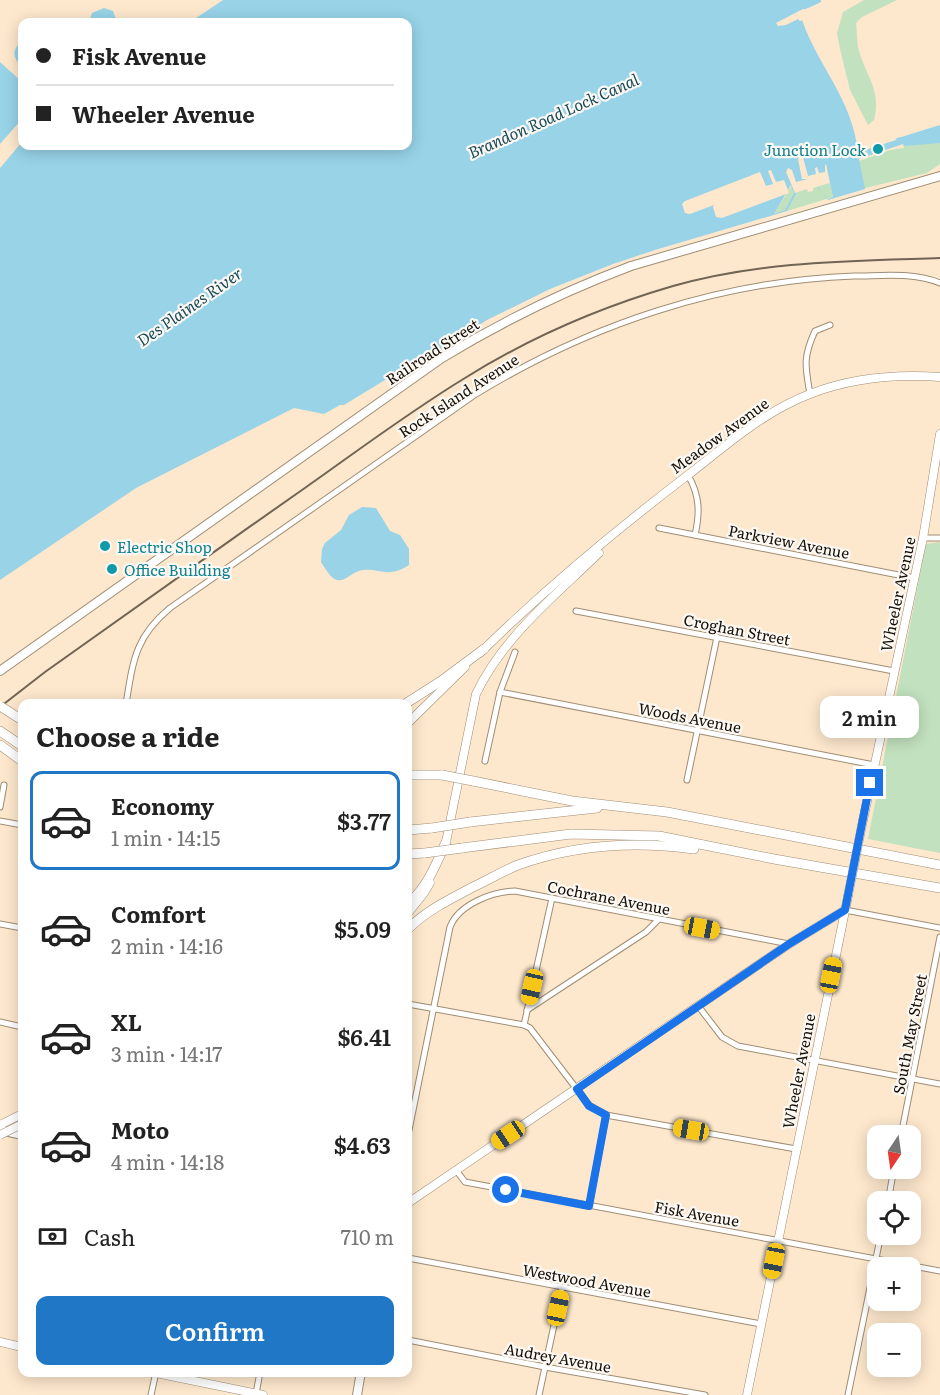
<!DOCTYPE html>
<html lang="en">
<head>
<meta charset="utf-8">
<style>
	:root { --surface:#fff; --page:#f6f6f6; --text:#222; --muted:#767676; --line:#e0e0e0; --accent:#1f77c5 }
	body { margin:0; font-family:Literata,serif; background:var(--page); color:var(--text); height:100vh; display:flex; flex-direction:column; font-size:22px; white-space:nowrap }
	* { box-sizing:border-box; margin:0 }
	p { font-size:20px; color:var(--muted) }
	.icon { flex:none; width:33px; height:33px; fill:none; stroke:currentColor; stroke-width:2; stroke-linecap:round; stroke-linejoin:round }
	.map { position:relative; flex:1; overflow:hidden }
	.details { position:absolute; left:18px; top:699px; width:394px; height:678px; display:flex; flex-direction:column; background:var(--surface); border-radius:12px; box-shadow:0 3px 15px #0003 }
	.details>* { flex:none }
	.hud { position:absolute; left:18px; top:18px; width:394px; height:132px; border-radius:12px; box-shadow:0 3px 15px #0003; display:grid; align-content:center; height:132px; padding:0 18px; background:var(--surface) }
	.needle { width:39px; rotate:193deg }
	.fabs { position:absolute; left:867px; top:1125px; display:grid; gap:12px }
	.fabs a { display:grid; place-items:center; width:54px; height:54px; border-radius:12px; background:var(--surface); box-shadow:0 3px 15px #0003; font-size:30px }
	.end { position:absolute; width:27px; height:27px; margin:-14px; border:8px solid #1a73e8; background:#fff; box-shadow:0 0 0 3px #fff }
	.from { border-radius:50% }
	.bubble { position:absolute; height:42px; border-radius:12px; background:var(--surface); box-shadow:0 3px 15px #0003; font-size:20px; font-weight:600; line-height:42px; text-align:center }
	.car { position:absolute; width:18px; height:36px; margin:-18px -9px; border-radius:8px; box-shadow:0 0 4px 2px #0007; background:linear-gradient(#f5c518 24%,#345 0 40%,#f5c518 0 76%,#345 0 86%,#f5c518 0) }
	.hud b { display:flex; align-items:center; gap:21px; height:57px; font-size:22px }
	.hud b+b { border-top:2px solid var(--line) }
	.hud i { width:15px; height:15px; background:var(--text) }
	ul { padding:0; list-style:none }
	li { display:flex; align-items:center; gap:18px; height:99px; margin:0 12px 9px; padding:0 6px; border:3px solid transparent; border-radius:12px }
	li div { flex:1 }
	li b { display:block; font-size:22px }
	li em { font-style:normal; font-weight:600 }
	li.on { border-color:var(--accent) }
	li>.icon { width:54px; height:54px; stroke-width:1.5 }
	h2 { padding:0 18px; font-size:27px; line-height:72px }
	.pay { display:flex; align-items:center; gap:15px; height:66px; padding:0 18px; font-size:22px }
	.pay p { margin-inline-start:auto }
	.cta { display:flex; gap:12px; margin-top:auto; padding:12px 18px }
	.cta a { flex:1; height:69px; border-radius:12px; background:var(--accent); color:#fff; font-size:24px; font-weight:600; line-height:69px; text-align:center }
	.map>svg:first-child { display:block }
	.green { fill:#c2e1be }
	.water { fill:#98d3e8; fill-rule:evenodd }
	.pier { fill:#fde8cd }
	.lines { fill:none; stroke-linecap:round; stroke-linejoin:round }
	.street-casing { stroke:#a08d74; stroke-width:7 }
	.secondary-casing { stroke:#a08d74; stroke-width:9 }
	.primary-casing { stroke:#a08d74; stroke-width:10 }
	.highway-casing { stroke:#a08d74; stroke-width:10 }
	.street { stroke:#fff; stroke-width:5 }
	.secondary { stroke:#fff; stroke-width:8 }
	.primary { stroke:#fff; stroke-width:8 }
	.highway { stroke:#fff; stroke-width:9 }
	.rail { stroke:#716454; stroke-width:2 }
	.secondary-bridge-casing { stroke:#a08d74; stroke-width:9; stroke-linecap:butt }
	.highway-bridge-casing { stroke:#a08d74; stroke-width:10; stroke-linecap:butt }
	.secondary-bridge { stroke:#fff; stroke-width:8 }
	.highway-bridge { stroke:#fff; stroke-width:9 }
	.route { stroke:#1a73e8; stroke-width:8 }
	.culture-dot { fill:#0f9aa8; stroke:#fcf8f3; stroke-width:2 }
	.labels { text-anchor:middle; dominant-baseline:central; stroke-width:4.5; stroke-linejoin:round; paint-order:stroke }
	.culture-label { font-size:15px; fill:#0d838f; stroke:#fcf8f3; text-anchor:start }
	.street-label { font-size:15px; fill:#171007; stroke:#fcf8f3 }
	.water-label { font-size:16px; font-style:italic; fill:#184a5a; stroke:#fcf8f3 }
</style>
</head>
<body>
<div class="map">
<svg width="940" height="1395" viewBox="0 0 940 1395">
	<rect width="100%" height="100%" fill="#fde8cd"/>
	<g class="green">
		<path d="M864,0H897L862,17L856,23C857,31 857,40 858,47C865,76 882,89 874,120L868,125L850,90L840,49L837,33L843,12Z"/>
		<path d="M940,124V164L927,173L853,191L861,178L863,185L859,161L890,150L904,148L903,144Z"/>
		<path d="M830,183L833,197L787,211L797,192Z"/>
		<path d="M792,185L794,193L785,211L774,214Z"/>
		<path d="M940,542V853L868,839L926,544Z"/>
	</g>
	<g class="water">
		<path d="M223,0H821L822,2L796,13L800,21L802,20C819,68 851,97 858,151L940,124V143L904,146L903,144L859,159L865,189L828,200L817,186L797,192L787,211L655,250L613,264L550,289L487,320L403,374L385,380L344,405H340L324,414L294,408L136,488L0,580V168L22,142V146H408V22H190ZM830,183L833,197L828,199L817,187ZM791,185L794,193L785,210L774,214Z"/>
		<path d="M104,8L113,11L117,22H89L92,13Z"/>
		<path d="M22,41V66C12,59 12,48 22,41Z"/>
		<path d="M0,62L22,82V119L0,144Z"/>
		<path d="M362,507L376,508L390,531L400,535L409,549V565C386,580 378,566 359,571C351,573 345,582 337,580C330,578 325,568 321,562L322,549L325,543L341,530L349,515Z"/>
	</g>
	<g class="pier">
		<path d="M821,0H824L823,4L808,13L800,14L805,18L800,21L798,19L786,25L778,26L776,23L803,9L807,10L821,2Z"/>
		<path d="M940,121V125L901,137L900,135L895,137L896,140L853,154L852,151L887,141V139L898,136L899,134Z"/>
		<path d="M800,155L803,157L808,176L816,174L815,168L817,167L819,173L825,172V165L826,164L830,183L813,188V191L808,192L807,189L795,193L786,172L788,168L792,170L796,182L808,179H802L798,159Z"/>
		<path d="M771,170L776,182L784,180L789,193L722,218L716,217L713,207L714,205L690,214L685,213L682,204L685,201L760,172L766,186L773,184L768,171Z"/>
	</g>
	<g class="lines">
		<defs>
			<g id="street">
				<path d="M810,394C805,366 803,357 815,331L830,325"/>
				<path d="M688,475C700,496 700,513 695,535"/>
				<path d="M659,528L914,578"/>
				<path d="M923,538H940"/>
				<path d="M576,611L894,671"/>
				<path d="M500,692L874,765"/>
				<path d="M126,704C133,661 135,637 170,608L476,394C591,324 720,281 854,276C882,276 914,272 940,283"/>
				<path d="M485,761L500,692L515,652"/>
				<path d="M687,780L717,637"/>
				<path d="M0,807L4,785"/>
				<path d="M0,821L22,825"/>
				<path d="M845,910L940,928"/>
				<path d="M0,924L22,928"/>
				<path d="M408,1004L524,1025L530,1028L589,1105L606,1115L796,1149"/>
				<path d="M699,1007L722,1037L738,1046L940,1084"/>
				<path d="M527,1010L646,932L658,920"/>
				<path d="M0,1022L22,1027"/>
				<path d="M524,1025L552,898"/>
				<path d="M408,1135L450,927C459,904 492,892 515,891L789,944"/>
				<path d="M901,1136L940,937"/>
				<path d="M456,1170L465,1182L940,1271"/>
				<path d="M888,1202L894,1168"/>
				<path d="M589,1206L606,1115"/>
				<path d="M408,1258L761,1324"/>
				<path d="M408,1340L545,1367L705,1395"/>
				<path d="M256,1394L260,1372"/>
				<path d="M151,1395L156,1372"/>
				<path d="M539,1395L562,1288"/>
				<path d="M848,1395L881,1234"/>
			</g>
			<g id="secondary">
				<path d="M480,653C545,589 616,530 688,475C727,445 763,412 810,394C851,378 896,374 940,377"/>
				<path d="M408,723L465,667"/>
				<path d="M863,820L923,538L940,434"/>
				<path d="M445,847L476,694C504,636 554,597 599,553"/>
				<path d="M408,913L424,893L430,883"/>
				<path d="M0,1125L22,1114"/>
				<path d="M408,1203L789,944L845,910"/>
				<path d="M0,1342L22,1347"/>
				<path d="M151,1372L263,1395"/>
				<path d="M747,1395L848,896"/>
			</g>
			<g id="primary">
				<path d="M0,671L442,358C503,321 564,291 631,266L940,176"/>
				<path d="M0,1130L22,1135"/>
				<path d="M357,1395L361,1372"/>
			</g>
			<g id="highway">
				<path d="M405,704L441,681L484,649"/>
				<path d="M0,731L22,746"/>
				<path d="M0,745L22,761"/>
				<path d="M408,775H442"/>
				<path d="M473,781L572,801L667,812L940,865"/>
				<path d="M470,822L597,808"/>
				<path d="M408,830L432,828"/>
				<path d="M462,848L571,834L659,836L774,859L940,888"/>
				<path d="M408,854L425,853"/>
				<path d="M408,904C427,887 436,865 446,842"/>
				<path d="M408,929C426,911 450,899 473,887C488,880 503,871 518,865C574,845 635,841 694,849"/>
			</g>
		</defs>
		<use href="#street" class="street-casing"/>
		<use href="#secondary" class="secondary-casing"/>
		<use href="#primary" class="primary-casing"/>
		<use href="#highway" class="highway-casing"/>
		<use href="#street" class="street"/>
		<use href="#secondary" class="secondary"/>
		<use href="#primary" class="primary"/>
		<use href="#highway" class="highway"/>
		<path class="rail" d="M0,707L45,672C131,611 216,550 302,490C356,452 409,412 465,378C529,338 601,307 673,286C760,261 850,261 940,258"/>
		<defs>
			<g id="secondary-bridge">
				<path d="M848,896L863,820"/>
				<path d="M0,1135L22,1124"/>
			</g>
			<g id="highway-bridge">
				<path d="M0,706L22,720"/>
				<path d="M442,775L473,781"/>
				<path d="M432,828L470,822"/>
				<path d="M425,853L462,848"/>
			</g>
		</defs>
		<use href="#secondary-bridge" class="secondary-bridge-casing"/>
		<use href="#highway-bridge" class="highway-bridge-casing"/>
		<use href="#secondary-bridge" class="secondary-bridge"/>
		<use href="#highway-bridge" class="highway-bridge"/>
	</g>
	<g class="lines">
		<path class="route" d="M506,1190L589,1206L606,1115L589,1106L577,1089L789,944L845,910L870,783"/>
	</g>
	<g class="culture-dot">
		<circle cx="878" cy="149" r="6"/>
		<circle cx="105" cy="546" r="6"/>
		<circle cx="112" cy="569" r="6"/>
	</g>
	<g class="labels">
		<g class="culture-label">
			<text x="866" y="149" text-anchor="end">Junction Lock</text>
			<text x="117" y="546">Electric Shop</text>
			<text x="124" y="569">Office Building</text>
		</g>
		<g class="street-label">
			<text transform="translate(432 351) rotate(-33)">Railroad Street</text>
			<text transform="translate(458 395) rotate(-33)">Rock Island Avenue</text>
			<text transform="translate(719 435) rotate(-36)">Meadow Avenue</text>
			<text transform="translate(789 541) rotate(11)">Parkview Avenue</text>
			<text transform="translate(897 594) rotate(-78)">Wheeler Avenue</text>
			<text transform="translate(737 629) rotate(11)">Croghan Street</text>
			<text transform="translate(690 717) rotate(11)">Woods Avenue</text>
			<text transform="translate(609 897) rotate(11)">Cochrane Avenue</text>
			<text transform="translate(909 1034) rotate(-79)">South May Street</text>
			<text transform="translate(798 1071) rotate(-79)">Wheeler Avenue</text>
			<text transform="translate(697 1213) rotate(10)">Fisk Avenue</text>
			<text transform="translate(587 1280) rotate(10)">Westwood Avenue</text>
			<text transform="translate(558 1357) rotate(10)">Audrey Avenue</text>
		</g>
		<g class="water-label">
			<text transform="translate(553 115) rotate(-24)">Brandon Road Lock Canal</text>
			<text transform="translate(189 306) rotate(-35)">Des Plaines River</text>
		</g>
	</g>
</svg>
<div class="fabs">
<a><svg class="needle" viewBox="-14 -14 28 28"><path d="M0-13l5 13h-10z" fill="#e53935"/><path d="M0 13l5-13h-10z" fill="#767676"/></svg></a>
<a><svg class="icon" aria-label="locate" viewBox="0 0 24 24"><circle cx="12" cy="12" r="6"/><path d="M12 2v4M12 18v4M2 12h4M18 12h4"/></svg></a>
<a>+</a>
<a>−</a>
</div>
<i class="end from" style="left:506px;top:1190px"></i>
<i class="end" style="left:870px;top:783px"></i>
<div class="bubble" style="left:820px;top:696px;width:99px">2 min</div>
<i class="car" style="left:702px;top:928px;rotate:101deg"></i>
<i class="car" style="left:831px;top:975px;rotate:11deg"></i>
<i class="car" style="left:532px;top:987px;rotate:193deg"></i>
<i class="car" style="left:691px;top:1130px;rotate:280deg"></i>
<i class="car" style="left:508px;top:1135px;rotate:236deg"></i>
<i class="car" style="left:774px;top:1261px;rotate:191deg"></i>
<i class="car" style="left:558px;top:1308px;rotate:12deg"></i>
<div class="hud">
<b><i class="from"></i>Fisk Avenue</b>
<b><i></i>Wheeler Avenue</b>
</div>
<section class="details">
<h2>Choose a ride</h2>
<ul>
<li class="on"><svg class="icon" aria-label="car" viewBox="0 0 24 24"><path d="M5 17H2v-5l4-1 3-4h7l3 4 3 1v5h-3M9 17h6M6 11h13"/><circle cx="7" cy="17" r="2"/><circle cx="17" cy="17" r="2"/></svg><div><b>Economy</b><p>1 min · 14:15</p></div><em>$3.77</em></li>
<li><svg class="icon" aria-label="car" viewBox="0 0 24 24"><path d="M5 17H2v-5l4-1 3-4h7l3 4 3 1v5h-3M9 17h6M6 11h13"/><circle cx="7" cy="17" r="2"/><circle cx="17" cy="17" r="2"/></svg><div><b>Comfort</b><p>2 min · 14:16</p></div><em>$5.09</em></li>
<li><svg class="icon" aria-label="car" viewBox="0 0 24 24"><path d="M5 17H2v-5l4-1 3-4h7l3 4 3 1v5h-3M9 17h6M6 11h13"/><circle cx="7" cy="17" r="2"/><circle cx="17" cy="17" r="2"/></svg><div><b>XL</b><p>3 min · 14:17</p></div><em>$6.41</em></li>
<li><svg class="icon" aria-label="car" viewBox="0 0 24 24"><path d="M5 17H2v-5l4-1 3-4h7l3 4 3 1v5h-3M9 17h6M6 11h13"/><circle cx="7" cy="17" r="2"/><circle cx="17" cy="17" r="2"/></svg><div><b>Moto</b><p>4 min · 14:18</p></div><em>$4.63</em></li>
</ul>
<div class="pay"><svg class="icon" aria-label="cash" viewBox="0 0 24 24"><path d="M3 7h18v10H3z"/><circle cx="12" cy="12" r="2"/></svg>Cash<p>710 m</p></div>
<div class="cta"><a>Confirm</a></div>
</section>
</div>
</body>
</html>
